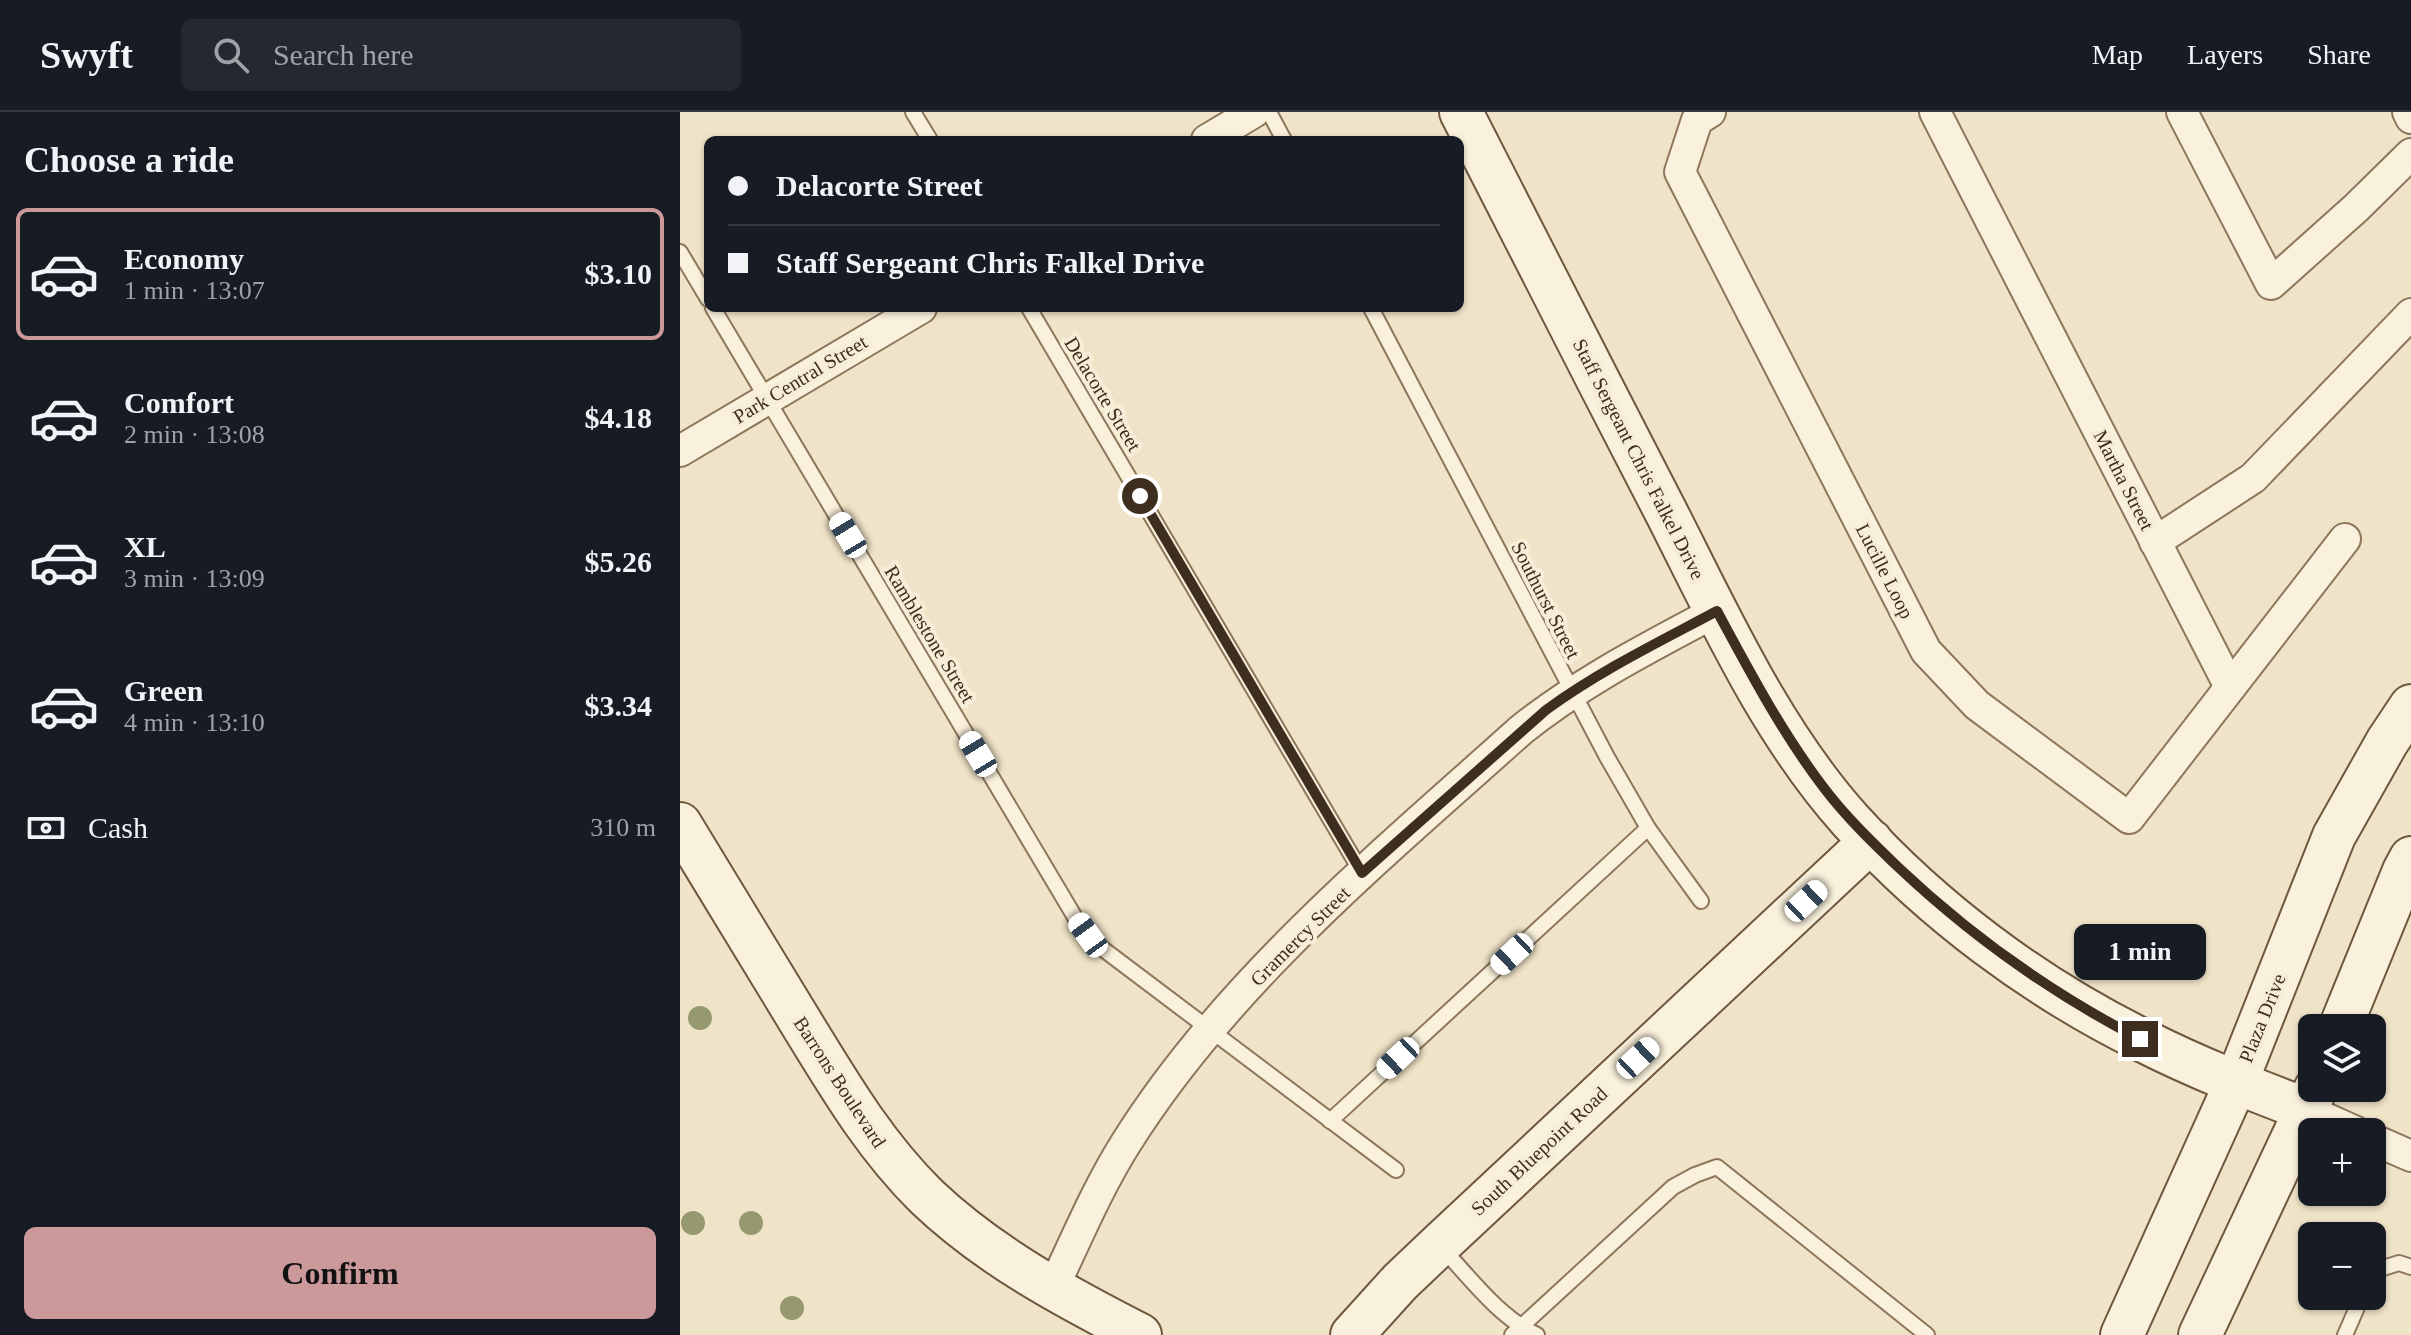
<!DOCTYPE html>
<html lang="en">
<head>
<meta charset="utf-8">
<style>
	:root { --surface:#171b24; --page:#242831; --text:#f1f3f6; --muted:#9ea1a6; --line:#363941; --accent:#cc999b }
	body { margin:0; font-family:"Times New Roman",serif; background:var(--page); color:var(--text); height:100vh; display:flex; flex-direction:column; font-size:30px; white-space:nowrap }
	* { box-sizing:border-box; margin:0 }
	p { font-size:26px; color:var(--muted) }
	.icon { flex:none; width:44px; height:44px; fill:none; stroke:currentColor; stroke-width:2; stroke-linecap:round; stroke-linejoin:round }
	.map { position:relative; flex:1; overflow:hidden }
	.panel { display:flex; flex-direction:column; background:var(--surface); width:680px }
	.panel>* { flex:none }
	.banner { position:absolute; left:24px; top:24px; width:760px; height:176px; border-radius:12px; box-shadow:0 2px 6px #0004; display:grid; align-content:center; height:176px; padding:0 24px; background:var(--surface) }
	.tools { position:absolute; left:1618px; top:902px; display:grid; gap:16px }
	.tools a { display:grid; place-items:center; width:88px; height:88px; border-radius:12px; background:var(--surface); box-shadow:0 2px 6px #0004; font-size:40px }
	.end { position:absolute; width:36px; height:36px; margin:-18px; border:10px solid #3d2e20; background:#fff; box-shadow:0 0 0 4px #fff }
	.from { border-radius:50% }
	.bubble { position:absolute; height:56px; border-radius:12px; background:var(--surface); box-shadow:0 2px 6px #0004; font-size:26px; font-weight:700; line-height:56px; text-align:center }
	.car { position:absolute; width:24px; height:48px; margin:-24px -12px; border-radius:10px; box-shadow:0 0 6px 2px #0007; background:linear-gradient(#fff 24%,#345 0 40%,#fff 0 76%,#345 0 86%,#fff 0) }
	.banner b { display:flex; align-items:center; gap:28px; height:76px; font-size:30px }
	.banner b+b { border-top:2px solid var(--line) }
	.banner i { width:20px; height:20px; background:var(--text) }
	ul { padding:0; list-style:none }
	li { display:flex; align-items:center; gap:24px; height:132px; margin:0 16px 12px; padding:0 8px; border:4px solid transparent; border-radius:12px }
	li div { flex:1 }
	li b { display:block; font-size:30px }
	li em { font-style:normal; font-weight:700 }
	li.on { border-color:var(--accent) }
	li>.icon { width:72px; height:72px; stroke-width:1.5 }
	h2 { padding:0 24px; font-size:36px; line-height:96px }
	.pay { display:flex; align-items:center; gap:20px; height:88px; padding:0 24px; font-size:30px }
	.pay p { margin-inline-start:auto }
	.button { display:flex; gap:16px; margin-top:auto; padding:16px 24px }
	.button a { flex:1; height:92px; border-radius:12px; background:var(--accent); color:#111; font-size:32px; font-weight:700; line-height:92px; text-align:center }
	header { display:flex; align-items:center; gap:48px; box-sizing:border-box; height:112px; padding:0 40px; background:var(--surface); border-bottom:2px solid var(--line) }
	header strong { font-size:38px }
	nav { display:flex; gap:44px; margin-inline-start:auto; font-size:28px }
	.search { width:560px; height:72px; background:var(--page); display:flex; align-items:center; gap:20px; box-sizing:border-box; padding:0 28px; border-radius:12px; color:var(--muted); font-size:30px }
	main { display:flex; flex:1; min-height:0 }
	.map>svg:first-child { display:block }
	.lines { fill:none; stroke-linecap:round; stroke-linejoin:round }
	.lane-casing { stroke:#8d765c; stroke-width:18 }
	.street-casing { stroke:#8d765c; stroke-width:34 }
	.secondary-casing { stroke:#6f573f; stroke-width:46 }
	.lane { stroke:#faf1dc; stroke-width:14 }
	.street { stroke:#faf1dc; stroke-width:30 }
	.secondary { stroke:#faf1dc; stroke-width:42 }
	.tree { fill:#96986f }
	.route { stroke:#3d2e20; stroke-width:10 }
	.labels { text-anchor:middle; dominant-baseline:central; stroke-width:8; stroke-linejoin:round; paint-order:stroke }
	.street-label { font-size:20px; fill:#3d2e20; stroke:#f7eed8 }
</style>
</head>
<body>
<header>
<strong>Swyft</strong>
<div class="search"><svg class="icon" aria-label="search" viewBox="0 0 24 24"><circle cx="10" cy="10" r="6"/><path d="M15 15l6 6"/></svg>Search here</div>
<nav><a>Map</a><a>Layers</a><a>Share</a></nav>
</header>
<main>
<section class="panel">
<h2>Choose a ride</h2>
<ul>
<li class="on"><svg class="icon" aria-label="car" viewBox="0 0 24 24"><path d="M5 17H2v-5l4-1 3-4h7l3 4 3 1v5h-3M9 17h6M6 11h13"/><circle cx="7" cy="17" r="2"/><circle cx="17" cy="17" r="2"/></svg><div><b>Economy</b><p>1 min · 13:07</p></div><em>$3.10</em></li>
<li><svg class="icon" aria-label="car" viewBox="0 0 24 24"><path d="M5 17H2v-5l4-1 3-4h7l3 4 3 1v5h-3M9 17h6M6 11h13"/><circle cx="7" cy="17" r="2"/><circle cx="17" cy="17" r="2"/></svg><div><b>Comfort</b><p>2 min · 13:08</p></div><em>$4.18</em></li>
<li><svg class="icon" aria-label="car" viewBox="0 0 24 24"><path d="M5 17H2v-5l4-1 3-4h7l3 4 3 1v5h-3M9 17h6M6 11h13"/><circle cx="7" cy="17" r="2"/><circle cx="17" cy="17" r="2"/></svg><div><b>XL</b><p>3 min · 13:09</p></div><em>$5.26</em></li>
<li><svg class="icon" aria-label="car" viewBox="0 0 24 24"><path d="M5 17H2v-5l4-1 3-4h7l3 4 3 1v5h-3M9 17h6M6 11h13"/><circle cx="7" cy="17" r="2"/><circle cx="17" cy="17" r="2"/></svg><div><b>Green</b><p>4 min · 13:10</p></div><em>$3.34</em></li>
</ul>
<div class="pay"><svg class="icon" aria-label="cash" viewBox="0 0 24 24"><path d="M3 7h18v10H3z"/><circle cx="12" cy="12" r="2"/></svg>Cash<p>310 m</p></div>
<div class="button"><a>Confirm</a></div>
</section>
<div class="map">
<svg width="1731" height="1223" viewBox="0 0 1731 1223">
	<rect width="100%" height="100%" fill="#f0e4c8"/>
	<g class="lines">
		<defs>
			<g id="lane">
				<path d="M233,0L250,28"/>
				<path d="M589,0L604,28"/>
				<path d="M0,140L28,187"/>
				<path d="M33,196L396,807L408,823L423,837L716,1058"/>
				<path d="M349,196L682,761"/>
				<path d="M691,196L927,645L968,716L1021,789"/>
				<path d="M650,1009L968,716"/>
				<path d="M762,1136C791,1167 819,1205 857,1223"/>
				<path d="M1692,1169L1700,1157L1719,1151L1731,1155"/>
				<path d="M832,1223L993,1075L1015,1063L1037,1055L1247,1223"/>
				<path d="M1665,1223L1682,1184"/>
			</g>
			<g id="street">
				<path d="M1030,0L1017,8L1000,60L1246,539L1297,593L1449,706L1665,427"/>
				<path d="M1255,0L1550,575"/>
				<path d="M1502,0L1591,172L1676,96L1731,42"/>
				<path d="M1728,0L1731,6"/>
				<path d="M527,28L574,0"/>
				<path d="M0,339L241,196"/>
				<path d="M1475,430L1573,366L1731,202"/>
				<path d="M1627,998L1676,1020"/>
				<path d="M1692,1027L1731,1044"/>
				<path d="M372,1178C396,1128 417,1077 446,1031C547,870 701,744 841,618C902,569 968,536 1037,499"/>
			</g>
			<g id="secondary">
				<path d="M781,0C849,133 917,267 986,400C1040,506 1091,620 1171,709C1253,799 1354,875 1464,929C1517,956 1572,977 1627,998"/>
				<path d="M0,712C40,777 80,843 120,909C158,971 194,1033 247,1085C309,1144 384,1184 460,1223"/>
				<path d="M1660,916L1724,759L1731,746"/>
				<path d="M672,1223L720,1170L759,1133L1191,729"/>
				<path d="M1442,1223L1556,971L1654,724L1707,630L1731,594"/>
				<path d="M1520,1223L1636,976"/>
			</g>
		</defs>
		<use href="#lane" class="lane-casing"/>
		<use href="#street" class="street-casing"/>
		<use href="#secondary" class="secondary-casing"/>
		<use href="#lane" class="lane"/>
		<use href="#street" class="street"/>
		<use href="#secondary" class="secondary"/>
	</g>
	<g class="tree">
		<circle cx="20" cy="906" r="12"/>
		<circle cx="13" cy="1111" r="12"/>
		<circle cx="71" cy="1111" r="12"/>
		<circle cx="112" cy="1196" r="12"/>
	</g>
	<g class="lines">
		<path class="route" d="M460,384L682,761L866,598C919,559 979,530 1037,499C1070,560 1102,621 1144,676C1166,705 1192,730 1218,755C1291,824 1371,881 1460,927"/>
	</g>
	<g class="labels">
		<g class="street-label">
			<text transform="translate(120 267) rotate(-31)">Park Central Street</text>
			<text transform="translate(423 282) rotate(59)">Delacorte Street</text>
			<text transform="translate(959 347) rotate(63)">Staff Sergeant Chris Falkel Drive</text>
			<text transform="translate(1444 368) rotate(63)">Martha Street</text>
			<text transform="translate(1205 459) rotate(63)">Lucille Loop</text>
			<text transform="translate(866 488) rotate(63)">Southurst Street</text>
			<text transform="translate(250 522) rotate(59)">Ramblestone Street</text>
			<text transform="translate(620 824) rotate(-45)">Gramercy Street</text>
			<text transform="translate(1582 906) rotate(-68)">Plaza Drive</text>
			<text transform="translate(160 970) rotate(57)">Barrons Boulevard</text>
			<text transform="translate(859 1039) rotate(-43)">South Bluepoint Road</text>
		</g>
	</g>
</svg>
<div class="tools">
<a><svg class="icon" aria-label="layers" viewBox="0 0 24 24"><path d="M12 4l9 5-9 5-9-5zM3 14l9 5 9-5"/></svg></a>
<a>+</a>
<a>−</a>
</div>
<i class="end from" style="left:460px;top:384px"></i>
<i class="end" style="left:1460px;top:927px"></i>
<div class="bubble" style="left:1394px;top:812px;width:132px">1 min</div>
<i class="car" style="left:168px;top:423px;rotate:329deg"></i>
<i class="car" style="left:298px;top:642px;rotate:329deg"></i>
<i class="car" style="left:1126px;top:789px;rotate:47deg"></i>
<i class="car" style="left:408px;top:823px;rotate:324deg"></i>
<i class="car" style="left:832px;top:842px;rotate:227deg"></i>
<i class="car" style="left:718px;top:946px;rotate:227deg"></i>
<i class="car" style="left:958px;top:946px;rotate:47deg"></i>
<div class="banner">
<b><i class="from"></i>Delacorte Street</b>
<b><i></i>Staff Sergeant Chris Falkel Drive</b>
</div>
</div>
</main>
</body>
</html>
